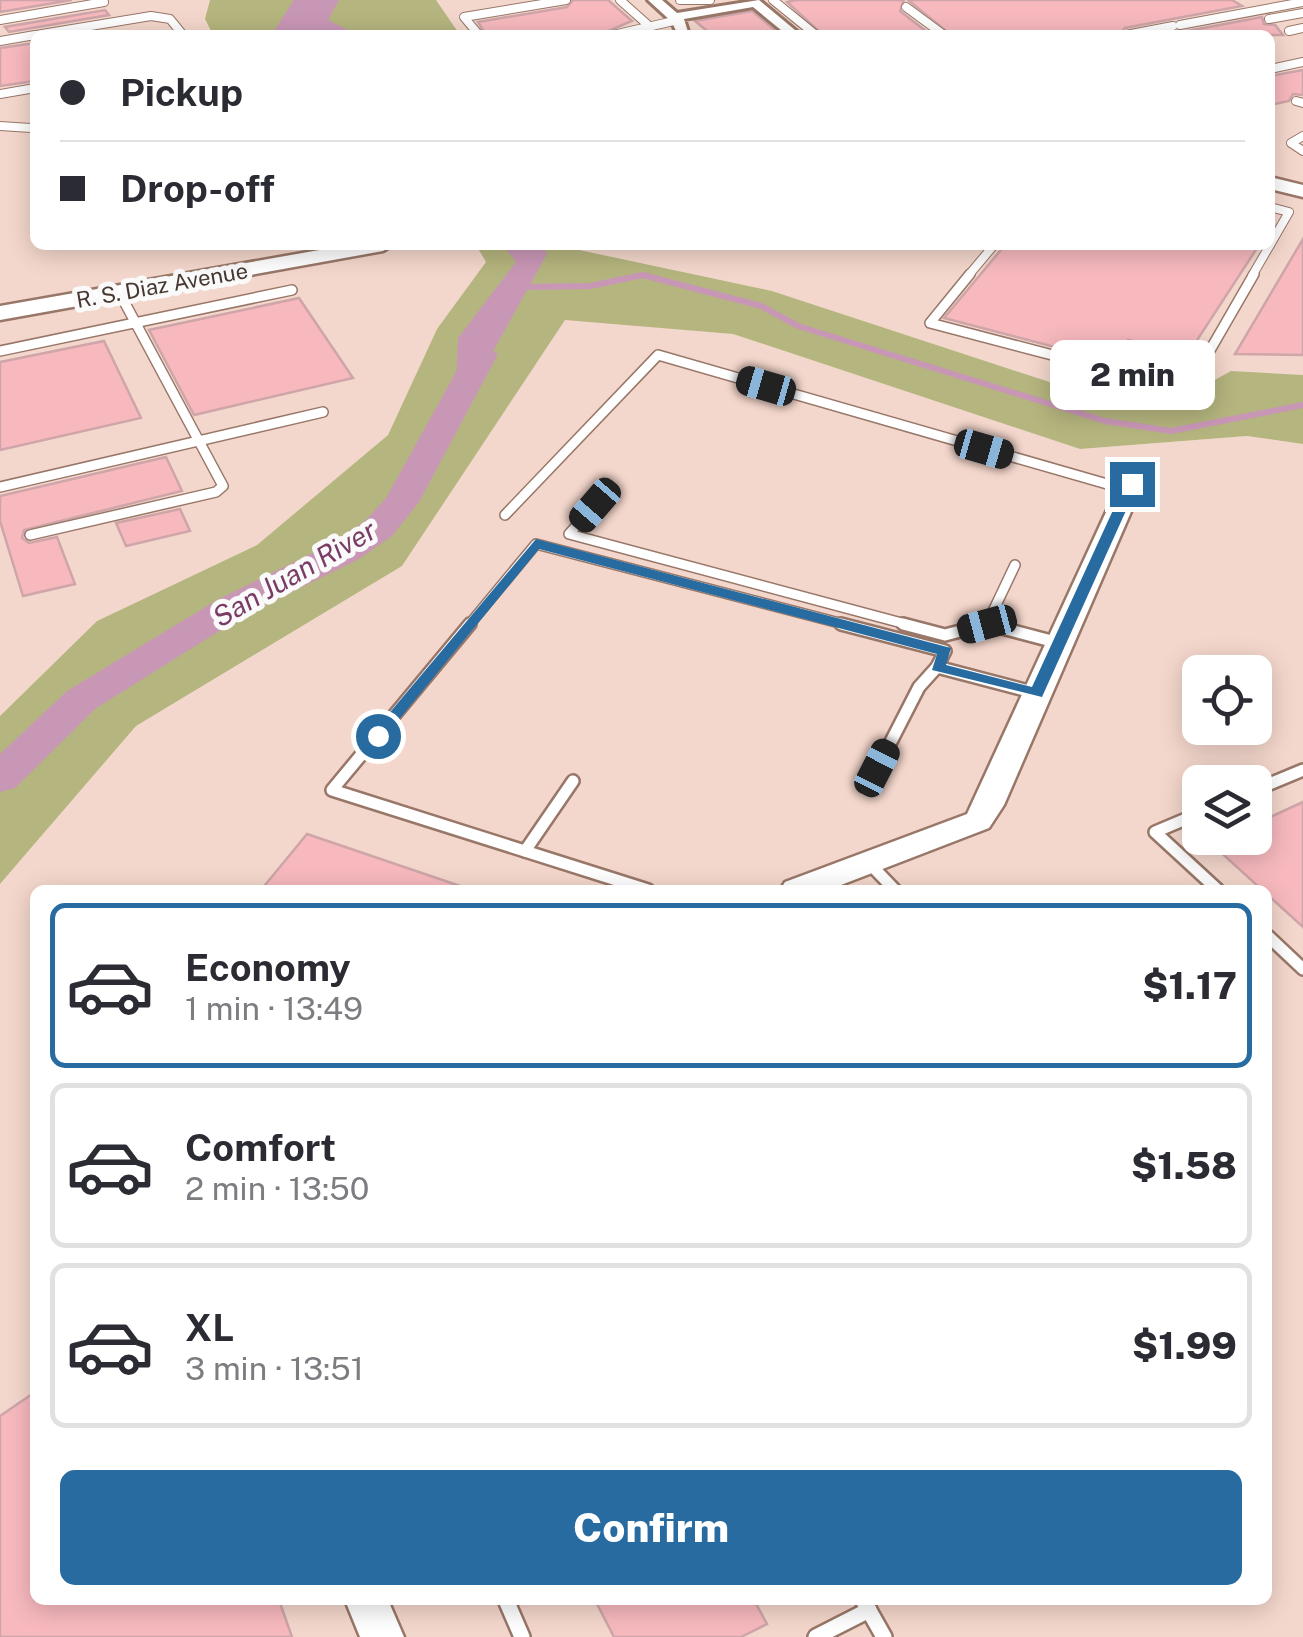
<!DOCTYPE html>
<html lang="en">
<head>
<meta charset="utf-8">
<style>
	:root { --surface:#fff; --page:#f2f2f3; --text:#2b2b33; --muted:#7c7c81; --line:#e1e1e2; --accent:#276ba1 }
	body { margin:0; font-family:"Public Sans",sans-serif; background:var(--page); color:var(--text); height:100vh; display:flex; flex-direction:column; font-size:38px; white-space:nowrap }
	* { box-sizing:border-box; margin:0 }
	p { font-size:32px; color:var(--muted) }
	.icon { flex:none; width:55px; height:55px; fill:none; stroke:currentColor; stroke-width:2; stroke-linecap:round; stroke-linejoin:round }
	.map { position:relative; flex:1; overflow:hidden }
	.sheet { position:absolute; left:30px; top:885px; width:1242px; height:720px; display:flex; flex-direction:column; background:var(--surface); border-radius:15px; box-shadow:0 5px 25px #0003 }
	.sheet>* { flex:none }
	.top-card { position:absolute; left:30px; top:30px; width:1245px; height:220px; border-radius:15px; box-shadow:0 5px 25px #0003; display:grid; align-content:center; height:220px; padding:0 30px; background:var(--surface) }
	.fabs { position:absolute; left:1182px; top:655px; display:grid; gap:20px }
	.fabs a { display:grid; place-items:center; width:90px; height:90px; border-radius:15px; background:var(--surface); box-shadow:0 5px 25px #0003; font-size:50px }
	.end { position:absolute; width:45px; height:45px; margin:-22px; border:12px solid #276ba1; background:#fff; box-shadow:0 0 0 5px #fff }
	.from { border-radius:50% }
	.bubble { position:absolute; height:70px; border-radius:15px; background:var(--surface); box-shadow:0 5px 25px #0003; font-size:32px; font-weight:800; line-height:70px; text-align:center }
	.car { position:absolute; width:30px; height:60px; margin:-30px -15px; border-radius:12px; box-shadow:0 0 8px 2px #0007; background:linear-gradient(#222 24%,#8ab4d8 0 40%,#222 0 76%,#8ab4d8 0 86%,#222 0) }
	.top-card b { display:flex; align-items:center; gap:35px; height:95px; font-size:38px }
	.top-card b+b { border-top:2px solid var(--line) }
	.top-card i { width:25px; height:25px; background:var(--text) }
	ul { padding:18px 0 0; list-style:none }
	li { display:flex; align-items:center; gap:30px; height:165px; margin:0 20px 15px; padding:0 10px; border:5px solid var(--line); border-radius:15px }
	li div { flex:1 }
	li b { display:block; font-size:38px }
	li em { font-style:normal; font-weight:800 }
	li.active { border-color:var(--accent) }
	li>.icon { width:90px; height:90px; stroke-width:1.5 }
	.action { display:flex; gap:20px; margin-top:auto; padding:20px 30px }
	.action a { flex:1; height:115px; border-radius:15px; background:var(--accent); color:#fff; font-size:40px; font-weight:800; line-height:115px; text-align:center }
	.map>svg:first-child { display:block }
	.built { fill:#f4d7cc; fill-rule:evenodd }
	.forest { fill:#b5b57f }
	.water { fill:#c997b6 }
	.lines { fill:none; stroke-linecap:round; stroke-linejoin:round }
	.stream-far1 { stroke:#c997b6; stroke-width:5 }
	.stream { stroke:#c997b6; stroke-width:6 }
	.river { fill:#c997b6; fill-rule:evenodd }
	.building { fill:#f7b9be; stroke:#cea5a9; stroke-width:2.5 }
	.service-far3-casing { stroke:#997768; stroke-width:10 }
	.service-far2-casing { stroke:#997768; stroke-width:12 }
	.service-far1-casing { stroke:#997768; stroke-width:16 }
	.service-casing { stroke:#997768; stroke-width:20 }
	.minor-casing { stroke:#997768; stroke-width:6 }
	.tertiary-casing { stroke:#997768; stroke-width:5 }
	.service-far3 { stroke:#fff; stroke-width:8 }
	.service-far2 { stroke:#fff; stroke-width:9 }
	.service-far1 { stroke:#fff; stroke-width:11 }
	.service { stroke:#fff; stroke-width:15 }
	.minor { fill:#fff; fill-rule:evenodd }
	.tertiary { fill:#fff; fill-rule:evenodd }
	.route { fill:#276ba1 }
	.labels { text-anchor:middle; dominant-baseline:central; stroke-width:10; stroke-linejoin:round; paint-order:stroke }
	.far-street-label { font-size:22px; fill:#463731; stroke:#fafafa }
	.water-label { font-size:28px; font-style:italic; fill:#7a3c66; stroke:#fafafa }
</style>
</head>
<body>
<div class="map">
<svg width="1303" height="1637" viewBox="0 0 1303 1637">
	<rect width="100%" height="100%" fill="#ffe7dd"/>
	<g class="built">
		<path d="M0,0H1303V375L1231,372L1173,403L1132,409L772,291L556,245H1270V35H35V245H555L437,329L388,435L257,545L97,621L0,716Z"/>
		<path d="M565,319L733,334L1080,449L1247,436L1303,444V1637H0V884L136,726L402,566ZM1200,672H1255V728H1200ZM1200,782H1255V838H1200ZM35,890H1268V1600H35Z"/>
	</g>
	<g class="forest">
		<path d="M210,0H436L460,35H213L205,19Z"/>
		<path d="M476,245H556L772,291L1132,409L1173,403L1231,371L1303,375V444L1247,436L1080,449L733,334L565,320L402,566L136,726L0,884V716L97,621L257,545L388,435L437,329L486,262Z"/>
	</g>
	<g class="water">
		<path d="M294,0H339L328,20L358,35L272,34Z"/>
		<path d="M503,245H542L547,254L476,382L455,404L458,338L516,262Z"/>
	</g>
	<g class="lines">
		<path class="stream-far1" d="M637,276H648"/>
		<path class="stream" d="M521,287L590,286L643,275L761,306L798,326L1105,421L1171,431L1303,405"/>
		<path class="river" d="M482,344L498,354L419,502L392,536L359,559L243,616L95,709L15,788L0,792V754L67,691L217,600L333,543L366,520L386,498L466,354Z"/>
	</g>
	<g class="building">
		<path d="M0,0H72L0,12Z"/>
		<path d="M573,0H608L632,21L599,35H486L478,22L567,7Z"/>
		<path d="M796,0H904L900,11L931,35H823L787,2Z"/>
		<path d="M908,0H1232L1242,6L1125,28L1119,35H951Z"/>
		<path d="M105,10L109,15L9,32L5,27Z"/>
		<path d="M752,11L781,35H712L695,21Z"/>
		<path d="M1262,17L1264,24L1275,25L1283,35H1166Z"/>
		<path d="M35,43V81L0,86V48Z"/>
		<path d="M1303,70V95L1293,94L1289,101L1270,105V76Z"/>
		<path d="M1303,239V355L1235,354Z"/>
		<path d="M1005,245H1259L1192,348L1175,352L1128,340L1112,362L944,318Z"/>
		<path d="M299,298L353,378L194,415L149,330Z"/>
		<path d="M104,341L141,418L0,450V362Z"/>
		<path d="M166,457L182,491L24,530L22,538L29,543L57,537L75,584L23,596L0,521V496Z"/>
		<path d="M180,509L190,531L126,546L116,523Z"/>
		<path d="M1303,802V927L1205,838H1255V824Z"/>
		<path d="M307,834L463,887V890H261Z"/>
		<path d="M35,1392V1600H279L292,1637H0V1416Z"/>
		<path d="M595,1600H754L767,1624L741,1637H614Z"/>
	</g>
	<g class="lines">
		<defs>
			<g id="service-far3">
				<path d="M620,0L648,25"/>
				<path d="M680,0H710"/>
				<path d="M773,0L816,35"/>
				<path d="M906,7L944,35"/>
				<path d="M1269,19L1303,13"/>
				<path d="M0,20L104,2"/>
				<path d="M1180,25L1303,2"/>
				<path d="M1289,31L1303,28"/>
				<path d="M36,35L151,16L170,19L183,35"/>
				<path d="M479,35L464,17L566,0"/>
				<path d="M613,35L678,20"/>
				<path d="M1126,35L1173,26"/>
				<path d="M0,41L35,35"/>
				<path d="M1270,69L1303,62"/>
				<path d="M0,94L35,88"/>
				<path d="M1296,101L1303,103"/>
				<path d="M0,126L31,128"/>
				<path d="M1303,136L1291,143L1303,151"/>
				<path d="M1270,207L1289,212L1270,245"/>
				<path d="M968,276L994,245"/>
				<path d="M1252,276L1270,245"/>
			</g>
			<g id="service-far2">
				<path d="M970,274L930,323L1121,373L1209,352L1254,274"/>
				<path d="M0,351L292,290"/>
				<path d="M0,487L323,412"/>
				<path d="M595,505L569,534L913,626"/>
				<path d="M505,515L658,355L1128,490"/>
				<path d="M30,535L216,492L223,486L119,292"/>
				<path d="M987,624L1015,565"/>
				<path d="M468,626L536,544L851,626"/>
				<path d="M978,626H996"/>
			</g>
			<g id="service-far1">
				<path d="M470,624L332,790L648,890"/>
				<path d="M841,624L945,651L937,667L1036,693"/>
				<path d="M903,624L945,635L987,624L1059,643"/>
				<path d="M877,769L919,687L937,667"/>
				<path d="M1255,790L1303,770"/>
				<path d="M1200,813L1155,832L1218,890"/>
				<path d="M525,851L573,781"/>
				<path d="M868,862L895,890"/>
				<path d="M1268,936L1303,969"/>
			</g>
			<g id="service">
				<path d="M506,1600L522,1637"/>
				<path d="M863,1600L884,1637"/>
				<path d="M816,1637L869,1610"/>
			</g>
			<path id="minor" d="M648,0H662L677,13L759,0L801,35H787L753,7L684,19L689,35H670L676,31L672,22Z"/>
			<g id="tertiary">
				<path d="M1270,177L1303,185V197L1270,189Z"/>
				<path d="M348,245H393L383,251L0,320V306Z"/>
				<path d="M1131,477L1143,484L1004,805L989,828L828,890H780L785,882L967,814L1119,484Z"/>
				<path d="M345,1600H388L404,1637H360Z"/>
			</g>
		</defs>
		<use href="#service-far3" class="service-far3-casing"/>
		<use href="#service-far2" class="service-far2-casing"/>
		<use href="#service-far1" class="service-far1-casing"/>
		<use href="#service" class="service-casing"/>
		<use href="#minor" class="minor-casing"/>
		<use href="#tertiary" class="tertiary-casing"/>
		<use href="#service-far3" class="service-far3"/>
		<use href="#service-far2" class="service-far2"/>
		<use href="#service-far1" class="service-far1"/>
		<use href="#service" class="service"/>
		<use href="#minor" class="minor"/>
		<use href="#tertiary" class="tertiary"/>
	</g>
	<path class="route" d="M1132,480L1138,484L1042,697L932,670L937,654L539,549L383,739L370,736L536,539L951,648L946,665L1032,687L1125,484Z"/>
	<g class="labels">
		<g class="far-street-label">
			<text transform="translate(162 285) rotate(-10)">R. S. Diaz Avenue</text>
		</g>
		<g class="water-label">
			<text transform="translate(294 573) rotate(-30)">San Juan River</text>
		</g>
	</g>
</svg>
<div class="fabs">
<a><svg class="icon" aria-label="locate" viewBox="0 0 24 24"><circle cx="12" cy="12" r="6"/><path d="M12 2v4M12 18v4M2 12h4M18 12h4"/></svg></a>
<a><svg class="icon" aria-label="layers" viewBox="0 0 24 24"><path d="M12 4l9 5-9 5-9-5zM3 14l9 5 9-5"/></svg></a>
</div>
<i class="end from" style="left:378px;top:736px"></i>
<i class="end" style="left:1132px;top:484px"></i>
<div class="bubble" style="left:1050px;top:340px;width:165px">2 min</div>
<i class="car" style="left:766px;top:386px;rotate:286deg"></i>
<i class="car" style="left:984px;top:449px;rotate:106deg"></i>
<i class="car" style="left:595px;top:505px;rotate:221deg"></i>
<i class="car" style="left:987px;top:624px;rotate:255deg"></i>
<i class="car" style="left:877px;top:768px;rotate:27deg"></i>
<div class="top-card">
<b><i class="from"></i>Pickup</b>
<b><i></i>Drop-off</b>
</div>
<section class="sheet">
<ul>
<li class="active"><svg class="icon" aria-label="car" viewBox="0 0 24 24"><path d="M5 17H2v-5l4-1 3-4h7l3 4 3 1v5h-3M9 17h6M6 11h13"/><circle cx="7" cy="17" r="2"/><circle cx="17" cy="17" r="2"/></svg><div><b>Economy</b><p>1 min · 13:49</p></div><em>$1.17</em></li>
<li><svg class="icon" aria-label="car" viewBox="0 0 24 24"><path d="M5 17H2v-5l4-1 3-4h7l3 4 3 1v5h-3M9 17h6M6 11h13"/><circle cx="7" cy="17" r="2"/><circle cx="17" cy="17" r="2"/></svg><div><b>Comfort</b><p>2 min · 13:50</p></div><em>$1.58</em></li>
<li><svg class="icon" aria-label="car" viewBox="0 0 24 24"><path d="M5 17H2v-5l4-1 3-4h7l3 4 3 1v5h-3M9 17h6M6 11h13"/><circle cx="7" cy="17" r="2"/><circle cx="17" cy="17" r="2"/></svg><div><b>XL</b><p>3 min · 13:51</p></div><em>$1.99</em></li>
</ul>
<div class="action"><a>Confirm</a></div>
</section>
</div>
</body>
</html>
